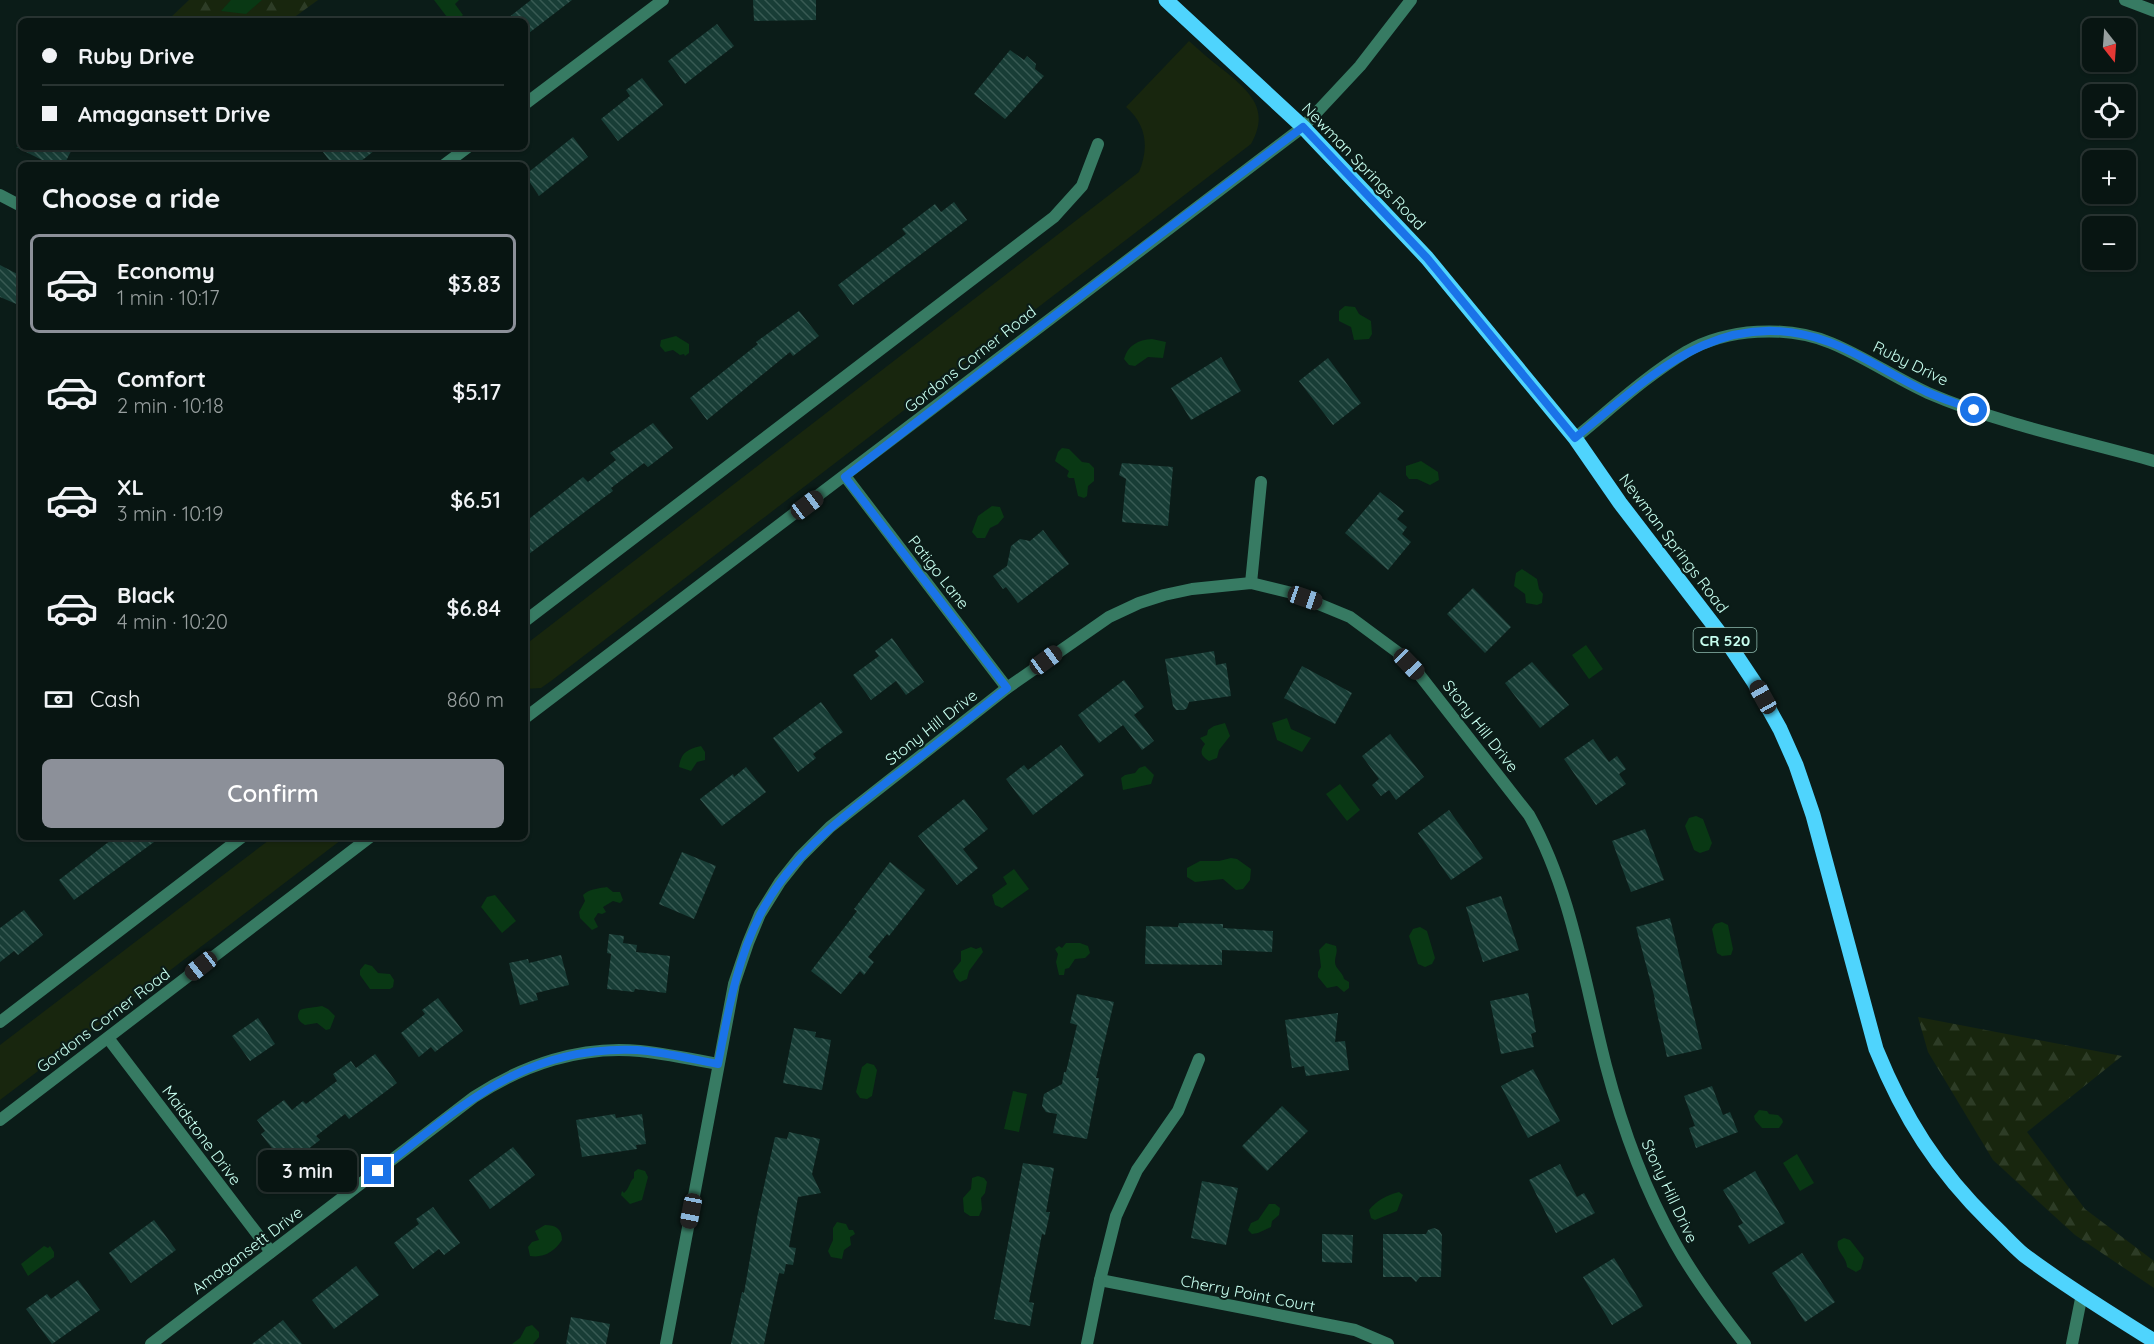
<!DOCTYPE html>
<html lang="en">
<head>
<meta charset="utf-8">
<style>
	:root { --surface:#081512; --page:#111e1b; --text:#f1f3f6; --muted:#989f9f; --line:#293432; --accent:#8c9099 }
	body { margin:0; font-family:Quicksand,sans-serif; background:var(--page); color:var(--text); height:100vh; display:flex; flex-direction:column; font-size:22px; white-space:nowrap }
	* { box-sizing:border-box; margin:0 }
	p { font-size:20px; color:var(--muted) }
	.icon { flex:none; width:33px; height:33px; fill:none; stroke:currentColor; stroke-width:2; stroke-linecap:round; stroke-linejoin:round }
	.map { position:relative; flex:1; overflow:hidden }
	.panel { position:absolute; left:18px; top:162px; width:510px; height:678px; display:flex; flex-direction:column; background:var(--surface); border-radius:9px; box-shadow:0 2px 4px #0004,0 0 0 2px var(--line) }
	.panel>* { flex:none }
	.banner { position:absolute; left:18px; top:18px; width:510px; height:132px; border-radius:9px; box-shadow:0 2px 4px #0004,0 0 0 2px var(--line); display:grid; align-content:center; height:132px; padding:0 24px; background:var(--surface) }
	.needle { width:39px; rotate:163deg }
	.controls { position:absolute; left:2082px; top:18px; display:grid; gap:12px }
	.controls a { display:grid; place-items:center; width:54px; height:54px; border-radius:9px; background:var(--surface); box-shadow:0 2px 4px #0004,0 0 0 2px var(--line); font-size:30px }
	.end { position:absolute; width:27px; height:27px; margin:-14px; border:8px solid #1a73e8; background:#fff; box-shadow:0 0 0 3px #fff }
	.from { border-radius:50% }
	.bubble { position:absolute; height:42px; border-radius:9px; background:var(--surface); box-shadow:0 2px 4px #0004,0 0 0 2px var(--line); font-size:20px; font-weight:600; line-height:42px; text-align:center }
	.car { position:absolute; width:18px; height:36px; margin:-18px -9px; border-radius:8px; box-shadow:0 0 4px 2px #0007; background:linear-gradient(#222 24%,#8ab4d8 0 40%,#222 0 76%,#8ab4d8 0 86%,#222 0) }
	.banner b { display:flex; align-items:center; gap:21px; height:57px; font-size:22px }
	.banner b+b { border-top:2px solid var(--line) }
	.banner i { width:15px; height:15px; background:var(--text) }
	ul { padding:0; list-style:none }
	li { display:flex; align-items:center; gap:18px; height:99px; margin:0 12px 9px; padding:0 12px; border:3px solid transparent; border-radius:9px }
	li div { flex:1 }
	li b { display:block; font-size:22px }
	li em { font-style:normal; font-weight:600 }
	li.active { border-color:var(--accent) }
	li>.icon { width:54px; height:54px; stroke-width:1.5 }
	h2 { padding:0 24px; font-size:27px; line-height:72px }
	.pay { display:flex; align-items:center; gap:15px; height:66px; padding:0 24px; font-size:22px }
	.pay p { margin-inline-start:auto }
	.action { display:flex; gap:12px; margin-top:auto; padding:12px 24px }
	.action a { flex:1; height:69px; border-radius:9px; background:var(--accent); color:#fff; font-size:24px; font-weight:600; line-height:69px; text-align:center }
	.map>svg:first-child { display:block }
	.grass { fill:#18260e }
	.forest { fill:url(#forest-firs) }
	.water { fill:#093814 }
	.building { fill:url(#building-back-hatch) }
	.lines { fill:none; stroke-linecap:round; stroke-linejoin:round }
	.minor { stroke:#377b63; stroke-width:12 }
	.tertiary { stroke:#377b63; stroke-width:12 }
	.primary { stroke:#4fd4fd; stroke-width:15 }
	.route { stroke:#1a73e8; stroke-width:8 }
	.labels { text-anchor:middle; dominant-baseline:central; stroke-width:4.5; stroke-linejoin:round; paint-order:stroke }
	.shield { fill:#0b1c18; stroke:#8fbaae; stroke-width:1.5 }
	.shield-label { font-size:15px; font-weight:bold; fill:#c7feef }
	.street-label { font-size:16px; fill:#c7feef; stroke:#0b1c18 }
</style>
</head>
<body>
<div class="map">
<svg width="2154" height="1344" viewBox="0 0 2154 1344">
	<defs>
		<pattern id="forest-firs" width="22" height="20" patternUnits="userSpaceOnUse" patternTransform="scale(1.5)"><rect width="22" height="20" fill="#18260e"/><path d="M5 1l3.5 6h-7zM16 11l3.5 6h-7z" fill="#2d3c26"/></pattern>
		<pattern id="building-back-hatch" width="6" height="6" patternUnits="userSpaceOnUse" patternTransform="scale(1.5)"><rect width="6" height="6" fill="#183d36"/><path d="M-1 5l2 2M0 0l6 6M5-1l2 2" fill="none" stroke="#385a53"/></pattern>
	</defs>
	<rect width="100%" height="100%" fill="#0b1c18"/>
	<g class="grass">
		<path d="M1189,41C1201,52 1213,62 1226,72C1251,93 1270,110 1251,144L551,681L541,688L525,689V645L1139,172C1149,148 1147,125 1126,107Z"/>
		<path d="M273,837H345L0,1100V1045Z"/>
	</g>
	<g class="forest">
		<path d="M189,0H318L289,21H167Z"/>
		<path d="M1918,1017L2122,1056L2027,1132L2085,1209L2154,1261V1288L2075,1235L1993,1160L1928,1052Z"/>
	</g>
	<g class="water">
		<path d="M231,0H262L246,14L221,11Z"/>
		<path d="M434,0H459L455,4L463,15L456,21H450Z"/>
		<path d="M1345,306L1355,307L1359,314L1371,321L1372,334L1369,339L1354,340L1351,327L1339,321V311Z"/>
		<path d="M676,336L689,344V353L685,356L684,354L680,355L673,350L665,352L660,346L661,340Z"/>
		<path d="M1152,339L1166,342L1163,358L1148,357L1135,366L1129,365L1124,359C1128,345 1138,340 1152,339Z"/>
		<path d="M1062,448L1069,449L1082,462L1089,463L1094,468V481L1088,486L1087,496L1084,498L1078,496L1074,478H1069L1067,476L1069,471L1055,461L1058,452Z"/>
		<path d="M1421,461L1438,472L1439,480L1430,485L1417,479H1409L1406,475V466Z"/>
		<path d="M992,506L1000,507L1004,517L998,524L990,528L985,538H977L972,532L978,516Z"/>
		<path d="M1522,569L1537,579L1539,589L1543,594L1542,603L1537,605L1526,603L1525,594L1514,586L1516,573Z"/>
		<path d="M1586,645L1603,669L1589,679L1572,655Z"/>
		<path d="M1287,718L1291,729L1311,738L1302,752L1277,740L1272,723Z"/>
		<path d="M1225,723L1230,736L1219,750L1217,758L1209,761C1201,756 1199,752 1205,744L1200,738L1207,735L1208,730L1214,726Z"/>
		<path d="M701,746L705,752V760L697,762L691,771L679,767C681,752 688,749 701,746Z"/>
		<path d="M1145,766L1154,775L1151,784L1123,790L1121,778L1125,775L1135,773L1139,768Z"/>
		<path d="M1340,784L1360,810L1347,821L1326,794Z"/>
		<path d="M1696,816L1703,819L1712,843L1709,850L1700,853L1694,850L1685,826L1689,818Z"/>
		<path d="M1231,858L1237,859L1251,869L1250,880L1243,889L1236,890L1223,879L1195,882L1187,877V868L1200,861H1219Z"/>
		<path d="M1014,869L1029,889L1002,908L995,905L992,895L1007,884L1003,877Z"/>
		<path d="M607,887L613,892H620L623,900L620,903L613,901L603,907L606,912L602,914L598,913L594,919L598,927L592,930L580,918L579,912L585,901L583,895C589,889 600,888 607,887Z"/>
		<path d="M495,895L516,921L502,933L481,907L487,897Z"/>
		<path d="M1722,922L1728,925L1733,949L1731,955L1722,956L1717,953L1712,929L1715,924Z"/>
		<path d="M1420,927L1427,931L1435,958L1432,964L1425,967L1418,964L1409,936L1413,929Z"/>
		<path d="M1066,943H1080L1088,946L1090,953L1085,958L1075,959L1069,968L1065,969L1064,975H1059L1056,962L1058,954L1055,949L1059,946L1062,948Z"/>
		<path d="M1326,943L1336,946C1338,953 1335,955 1335,962C1335,969 1343,972 1344,979L1349,982V988L1344,992L1337,986L1327,988L1318,977V972L1321,967L1319,950Z"/>
		<path d="M971,947L976,949L981,947L983,952L969,971L967,979L960,982L956,978L953,971L961,961V951Z"/>
		<path d="M365,964L372,966L378,973L390,974L394,980L393,987L390,989H370L360,975V970Z"/>
		<path d="M322,1006L328,1009L335,1016L330,1029L326,1030L317,1023L305,1025C298,1021 296,1017 300,1010C307,1007 314,1008 322,1006Z"/>
		<path d="M867,1063L874,1065L877,1070L872,1096L867,1099L860,1098L856,1092L862,1067Z"/>
		<path d="M1013,1091L1027,1094L1019,1132L1004,1129Z"/>
		<path d="M1759,1110L1767,1111L1769,1114L1778,1115L1782,1119L1783,1122L1779,1128H1762L1755,1120L1754,1116Z"/>
		<path d="M1797,1154L1814,1183L1800,1191L1783,1163Z"/>
		<path d="M638,1169L645,1171L648,1177L642,1200L630,1204L621,1195L622,1191L624,1193C630,1188 629,1182 634,1178V1172Z"/>
		<path d="M978,1176L984,1178L987,1182L985,1193L981,1198L982,1209L979,1216H970L964,1212L963,1198L971,1189L972,1178Z"/>
		<path d="M1399,1192L1403,1195L1397,1211L1375,1220L1371,1218L1369,1210C1377,1200 1387,1195 1399,1192Z"/>
		<path d="M1269,1204H1275L1280,1208L1279,1215L1272,1221L1271,1227L1258,1233L1252,1234L1248,1230L1251,1223L1258,1220Z"/>
		<path d="M837,1222L846,1224L849,1230H853L855,1234L850,1237L851,1245L844,1250L842,1259L831,1257L828,1251L833,1240V1228Z"/>
		<path d="M545,1225C556,1225 562,1229 562,1240C554,1252 544,1258 530,1256L528,1247L532,1242L539,1240L535,1231Z"/>
		<path d="M1844,1238L1850,1240L1864,1258L1861,1269L1856,1272L1847,1267C1847,1257 1835,1251 1838,1241Z"/>
		<path d="M44,1246L48,1248L50,1246L54,1252V1257L28,1276L21,1264Z"/>
		<path d="M532,1325L539,1332V1337L533,1344H512L520,1338L526,1327Z"/>
	</g>
	<g class="building">
		<path d="M531,0H572L525,36V21H504Z"/>
		<path d="M753,0H816V20L754,21Z"/>
		<path d="M717,24L734,46L685,84L668,61Z"/>
		<path d="M1010,50L1024,60L1027,56L1036,64L1035,69L1044,76L1005,119L974,94Z"/>
		<path d="M642,78L663,105L618,141L601,119L630,96L626,90Z"/>
		<path d="M573,137L588,157L539,196L525,175Z"/>
		<path d="M16,147H73L64,165H52Z"/>
		<path d="M319,147H379L356,165H333Z"/>
		<path d="M954,202L967,220L853,305L838,285L906,234L902,229L935,204L941,212Z"/>
		<path d="M0,265L21,276V306L0,297Z"/>
		<path d="M799,311L819,336L793,356L790,352L707,420L690,398L758,344L756,342Z"/>
		<path d="M1221,357L1241,391L1191,420L1171,388Z"/>
		<path d="M1328,358L1361,403L1333,425L1299,381Z"/>
		<path d="M653,423L673,448L648,467L644,463L611,488L613,491L606,496L525,557V522L583,477L588,482L616,460L610,453Z"/>
		<path d="M1122,463L1173,467L1168,526L1122,522L1126,479L1119,475Z"/>
		<path d="M1380,492L1404,511L1397,519L1407,527L1402,534L1411,542L1388,570L1345,533Z"/>
		<path d="M1043,530L1069,564L1018,603L1006,587L1003,589L993,576L1007,566L1011,546L1020,539L1030,541Z"/>
		<path d="M1473,588L1511,627L1485,653L1447,614Z"/>
		<path d="M892,638L924,682L906,695L896,681L871,700L853,675L879,656L875,651Z"/>
		<path d="M1214,651L1216,665L1226,663L1231,696L1189,702L1187,708L1184,710H1176L1173,706L1165,659Z"/>
		<path d="M1532,662L1569,705L1540,728L1505,683Z"/>
		<path d="M1302,666L1352,693L1335,724L1284,698Z"/>
		<path d="M1124,680L1144,707L1134,715L1154,741L1142,750L1123,725L1099,743L1078,715Z"/>
		<path d="M821,702L843,732L813,754L816,758L798,772L773,738Z"/>
		<path d="M1390,734L1424,777L1396,800L1389,790L1381,796L1372,785L1379,779L1362,756Z"/>
		<path d="M1593,739L1609,762L1617,756L1626,769L1619,774L1626,784L1596,805L1564,759Z"/>
		<path d="M1061,745L1084,775L1033,815L1006,779L1024,765L1028,770Z"/>
		<path d="M746,767L766,792L722,826L700,799L733,774L734,777Z"/>
		<path d="M964,799L988,829L963,849L978,868L957,885L918,836Z"/>
		<path d="M1449,810L1483,858L1451,880L1418,833Z"/>
		<path d="M1645,829L1664,880L1631,892L1612,841Z"/>
		<path d="M115,837H161L74,900L59,880Z"/>
		<path d="M682,852L716,866L694,919L659,904Z"/>
		<path d="M890,862L925,890L889,936L887,934L868,957L874,962L864,975L860,971L841,994L811,971L857,911L854,909Z"/>
		<path d="M1501,896L1519,950L1483,962L1466,907Z"/>
		<path d="M24,910L43,935L18,955L14,951L0,962V928Z"/>
		<path d="M1670,918L1702,1049L1667,1057L1654,1000L1655,999L1636,927Z"/>
		<path d="M1179,923L1223,924V928L1273,931L1272,952L1222,950V965L1145,964L1146,926L1178,927Z"/>
		<path d="M609,934L624,936L623,943L637,945L636,952L670,956L666,993L635,989L634,992L607,989L611,954L607,953Z"/>
		<path d="M561,955L569,985L536,993L538,1000L520,1005L509,963L528,959L529,963Z"/>
		<path d="M1528,993L1536,1032L1531,1034L1534,1047L1501,1054L1490,1001Z"/>
		<path d="M1077,994L1114,1002L1096,1078H1099L1087,1139L1053,1133L1057,1114L1046,1112L1042,1106L1044,1094L1062,1084L1064,1072H1066L1077,1025L1070,1023Z"/>
		<path d="M438,998L463,1031L435,1052L431,1047L419,1057L401,1033L425,1014L422,1010Z"/>
		<path d="M1338,1013L1335,1042L1345,1041L1349,1070L1306,1076L1304,1066L1292,1068L1285,1020Z"/>
		<path d="M258,1018L275,1044L250,1061L232,1036Z"/>
		<path d="M794,1028L816,1032L815,1037L831,1040L822,1090L783,1083Z"/>
		<path d="M375,1054L397,1083L349,1119L345,1114L316,1136L320,1140L286,1166L261,1134L265,1131L257,1120L284,1100L292,1110L303,1101L306,1104L337,1081L333,1074L351,1061L356,1068Z"/>
		<path d="M1533,1069L1560,1121L1528,1138L1501,1086Z"/>
		<path d="M1712,1086L1723,1115L1730,1112L1738,1132L1696,1148L1689,1128L1695,1126L1684,1096Z"/>
		<path d="M1282,1106L1308,1131L1267,1171L1242,1146Z"/>
		<path d="M615,1114L616,1118L642,1114L646,1144L636,1145L637,1149L582,1157L576,1120Z"/>
		<path d="M789,1132L820,1139L812,1174L821,1193L798,1197L789,1247L796,1248L793,1265L786,1264L784,1274L779,1273L764,1344H731L742,1292L744,1293L758,1213L775,1137L787,1139Z"/>
		<path d="M513,1147L535,1175L490,1209L469,1180Z"/>
		<path d="M1023,1163L1054,1168L1046,1212H1050L1045,1235L1042,1234L1029,1302L1034,1303L1030,1326L994,1319Z"/>
		<path d="M1560,1164L1577,1197L1584,1193L1595,1213L1556,1233L1529,1180Z"/>
		<path d="M1755,1171L1785,1223L1749,1244L1738,1226L1743,1223L1723,1190Z"/>
		<path d="M1202,1181L1238,1188L1226,1245L1191,1238Z"/>
		<path d="M433,1207L460,1243L444,1255L439,1249L413,1269L394,1243L419,1224L416,1219Z"/>
		<path d="M154,1220L176,1250L131,1283L109,1253Z"/>
		<path d="M1434,1228L1439,1230L1442,1235L1441,1277H1420L1416,1282L1411,1277H1383V1234H1426L1428,1230Z"/>
		<path d="M1322,1234L1353,1235L1352,1263L1322,1262Z"/>
		<path d="M1802,1253L1835,1302L1805,1322L1772,1273Z"/>
		<path d="M1614,1258L1643,1306L1612,1325L1583,1277Z"/>
		<path d="M356,1266L379,1295L334,1329L312,1300Z"/>
		<path d="M78,1280L100,1310L52,1344L26,1309L47,1294L51,1299Z"/>
		<path d="M571,1317L610,1324L606,1344H566Z"/>
		<path d="M283,1320L302,1344H252Z"/>
	</g>
	<g class="lines">
		<g class="minor">
			<path d="M2125,0L2154,11"/>
			<path d="M525,104L663,0"/>
			<path d="M444,165L468,147"/>
			<path d="M0,195L21,206"/>
			<path d="M1575,438C1611,409 1646,376 1686,352C1727,328 1787,325 1831,343C1865,357 1895,378 1928,393C2000,424 2079,440 2154,461"/>
			<path d="M845,476L1007,688"/>
			<path d="M1251,583L1261,482"/>
			<path d="M525,621L1054,217L1082,186L1098,144"/>
			<path d="M0,1022L242,837"/>
			<path d="M108,1038L271,1252"/>
			<path d="M1100,1280L1355,1330L1388,1344"/>
			<path d="M151,1344L474,1097C523,1065 581,1045 640,1051C667,1054 692,1059 718,1064"/>
			<path d="M666,1344L734,984L748,943L760,914L780,882L800,857L830,827L1007,688L1109,617L1139,603L1164,595L1192,589L1251,583L1292,593L1350,617L1400,654L1418,673L1529,815C1572,892 1584,981 1606,1066C1622,1127 1644,1188 1675,1243C1695,1279 1720,1312 1745,1344"/>
			<path d="M1087,1344L1100,1280L1116,1216L1137,1170L1178,1111L1199,1059"/>
		</g>
		<g class="tertiary">
			<path d="M525,718L1303,127L1360,66L1411,0"/>
			<path d="M0,1120L370,837"/>
			<path d="M2072,1344L2082,1294"/>
		</g>
		<path class="primary" d="M1166,0L1303,127L1427,258L1575,438L1620,503L1732,649L1754,682L1780,729L1796,765L1813,815L1876,1049C1904,1118 1937,1170 1991,1223C2002,1233 2012,1245 2024,1255C2065,1286 2110,1313 2154,1341"/>
	</g>
	<g class="lines">
		<path class="route" d="M378,1171C461,1107 523,1045 637,1050C664,1052 691,1059 718,1064C728,1013 736,962 760,915C790,856 841,818 892,778C931,749 969,718 1007,688L845,477L1149,243L1303,127L1427,258L1575,438C1651,376 1721,302 1829,342C1864,355 1894,377 1927,392C1942,399 1959,404 1974,410"/>
	</g>
	<g class="labels">
		<rect class="shield" x="1693.5" y="628" width="63" height="24" rx="4.5"/>
		<g class="shield-label">
			<text x="1725" y="640">CR 520</text>
		</g>
		<g class="street-label">
			<text transform="translate(1364 166) rotate(46)">Newman Springs Road</text>
			<text transform="translate(970 359) rotate(-38)">Gordons Corner Road</text>
			<text transform="translate(1911 363) rotate(26)">Ruby Drive</text>
			<text transform="translate(1674 543) rotate(53)">Newman Springs Road</text>
			<text transform="translate(939 572) rotate(52)">Patigo Lane</text>
			<text transform="translate(1481 726) rotate(52)">Stony Hill Drive</text>
			<text transform="translate(931 727) rotate(-38)">Stony Hill Drive</text>
			<text transform="translate(103 1020) rotate(-37)">Gordons Corner Road</text>
			<text transform="translate(202 1135) rotate(53)">Maidstone Drive</text>
			<text transform="translate(1670 1191) rotate(65)">Stony Hill Drive</text>
			<text transform="translate(247 1250) rotate(-37)">Amagansett Drive</text>
			<text transform="translate(1248 1293) rotate(11)">Cherry Point Court</text>
		</g>
	</g>
</svg>
<div class="controls">
<a><svg class="needle" viewBox="-14 -14 28 28"><path d="M0-13l5 13h-10z" fill="#e53935"/><path d="M0 13l5-13h-10z" fill="#989f9f"/></svg></a>
<a><svg class="icon" aria-label="locate" viewBox="0 0 24 24"><circle cx="12" cy="12" r="6"/><path d="M12 2v4M12 18v4M2 12h4M18 12h4"/></svg></a>
<a>+</a>
<a>−</a>
</div>
<i class="end from" style="left:1974px;top:410px"></i>
<i class="end" style="left:378px;top:1171px"></i>
<div class="bubble" style="left:258px;top:1150px;width:99px">3 min</div>
<i class="car" style="left:807px;top:505px;rotate:53deg"></i>
<i class="car" style="left:1305px;top:598px;rotate:109deg"></i>
<i class="car" style="left:1046px;top:660px;rotate:54deg"></i>
<i class="car" style="left:1409px;top:664px;rotate:136deg"></i>
<i class="car" style="left:1763px;top:697px;rotate:331deg"></i>
<i class="car" style="left:201px;top:966px;rotate:232deg"></i>
<i class="car" style="left:691px;top:1211px;rotate:191deg"></i>
<div class="banner">
<b><i class="from"></i>Ruby Drive</b>
<b><i></i>Amagansett Drive</b>
</div>
<section class="panel">
<h2>Choose a ride</h2>
<ul>
<li class="active"><svg class="icon" aria-label="car" viewBox="0 0 24 24"><path d="M5 17H2v-5l4-1 3-4h7l3 4 3 1v5h-3M9 17h6M6 11h13"/><circle cx="7" cy="17" r="2"/><circle cx="17" cy="17" r="2"/></svg><div><b>Economy</b><p>1 min · 10:17</p></div><em>$3.83</em></li>
<li><svg class="icon" aria-label="car" viewBox="0 0 24 24"><path d="M5 17H2v-5l4-1 3-4h7l3 4 3 1v5h-3M9 17h6M6 11h13"/><circle cx="7" cy="17" r="2"/><circle cx="17" cy="17" r="2"/></svg><div><b>Comfort</b><p>2 min · 10:18</p></div><em>$5.17</em></li>
<li><svg class="icon" aria-label="car" viewBox="0 0 24 24"><path d="M5 17H2v-5l4-1 3-4h7l3 4 3 1v5h-3M9 17h6M6 11h13"/><circle cx="7" cy="17" r="2"/><circle cx="17" cy="17" r="2"/></svg><div><b>XL</b><p>3 min · 10:19</p></div><em>$6.51</em></li>
<li><svg class="icon" aria-label="car" viewBox="0 0 24 24"><path d="M5 17H2v-5l4-1 3-4h7l3 4 3 1v5h-3M9 17h6M6 11h13"/><circle cx="7" cy="17" r="2"/><circle cx="17" cy="17" r="2"/></svg><div><b>Black</b><p>4 min · 10:20</p></div><em>$6.84</em></li>
</ul>
<div class="pay"><svg class="icon" aria-label="cash" viewBox="0 0 24 24"><path d="M3 7h18v10H3z"/><circle cx="12" cy="12" r="2"/></svg>Cash<p>860 m</p></div>
<div class="action"><a>Confirm</a></div>
</section>
</div>
</body>
</html>
